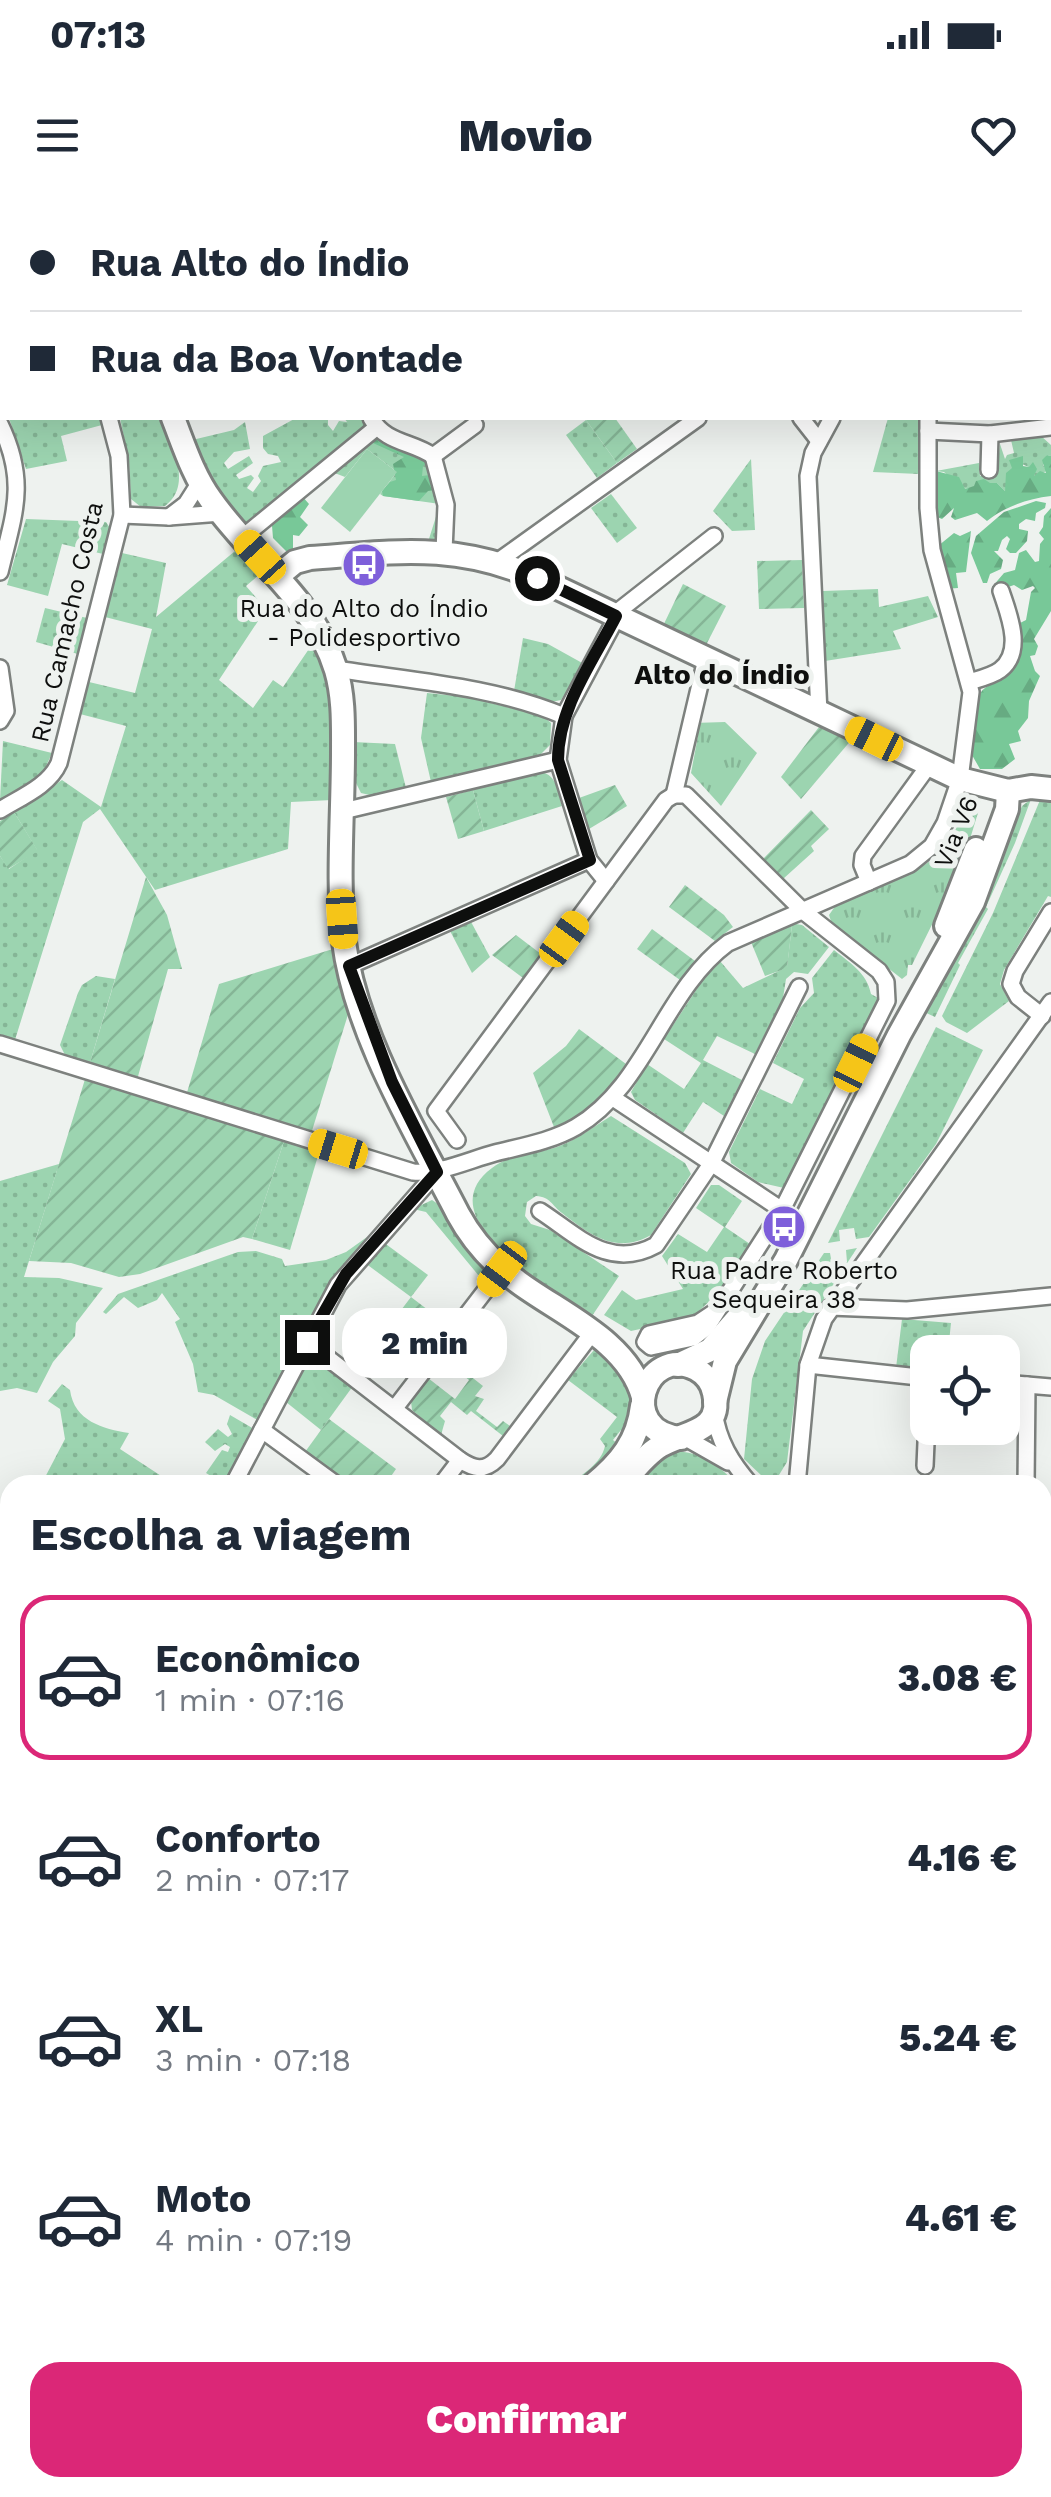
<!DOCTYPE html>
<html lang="pt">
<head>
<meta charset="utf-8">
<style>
	:root { --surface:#fff; --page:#f2f2f3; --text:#1f2937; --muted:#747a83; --line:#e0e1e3; --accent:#db2777 }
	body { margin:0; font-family:"Work Sans",sans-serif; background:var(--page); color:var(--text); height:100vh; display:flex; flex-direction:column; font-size:38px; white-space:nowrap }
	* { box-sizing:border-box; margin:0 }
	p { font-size:32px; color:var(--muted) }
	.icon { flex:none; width:55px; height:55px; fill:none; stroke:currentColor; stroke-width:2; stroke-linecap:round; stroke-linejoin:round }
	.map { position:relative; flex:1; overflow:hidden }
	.panel { position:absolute; left:0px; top:1275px; width:1052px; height:1022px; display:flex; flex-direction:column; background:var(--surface); border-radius:30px 30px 0 0; box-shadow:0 10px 40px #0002 }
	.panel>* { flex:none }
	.hud { position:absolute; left:0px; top:0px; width:1052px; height:220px; box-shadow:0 10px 40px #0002; display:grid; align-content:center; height:220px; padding:0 30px; background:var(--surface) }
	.controls { position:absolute; left:910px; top:1135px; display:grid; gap:20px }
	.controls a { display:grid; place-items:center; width:110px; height:110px; border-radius:20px; background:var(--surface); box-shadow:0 10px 40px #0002; font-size:50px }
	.end { position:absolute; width:45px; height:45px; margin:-22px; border:12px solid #0e0f0e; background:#fff; box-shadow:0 0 0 5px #fff }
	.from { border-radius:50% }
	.bubble { position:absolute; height:70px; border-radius:30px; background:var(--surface); box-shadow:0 10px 40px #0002; font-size:32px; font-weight:800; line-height:70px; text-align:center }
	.car { position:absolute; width:30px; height:60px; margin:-30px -15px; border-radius:12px; box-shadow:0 0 8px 2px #0007; background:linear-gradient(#f5c518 24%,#345 0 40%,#f5c518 0 76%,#345 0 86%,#f5c518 0) }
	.hud b { display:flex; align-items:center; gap:35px; height:95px; font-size:38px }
	.hud b+b { border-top:2px solid var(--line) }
	.hud i { width:25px; height:25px; background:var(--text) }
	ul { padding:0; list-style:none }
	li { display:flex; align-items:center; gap:30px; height:165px; margin:0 20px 15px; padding:0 10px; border:5px solid transparent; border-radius:30px }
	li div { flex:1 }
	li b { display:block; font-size:38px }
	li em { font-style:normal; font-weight:800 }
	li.on { border-color:var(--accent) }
	li>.icon { width:90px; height:90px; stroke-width:1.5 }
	h2 { padding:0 30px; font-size:45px; line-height:120px }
	.primary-button { display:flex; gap:20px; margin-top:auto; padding:20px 30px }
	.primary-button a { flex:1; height:115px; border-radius:30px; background:var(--accent); color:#fff; font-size:40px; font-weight:800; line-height:115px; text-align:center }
	.status { display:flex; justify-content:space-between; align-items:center; height:70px; padding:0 50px; background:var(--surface); direction:ltr }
	.status svg { height:28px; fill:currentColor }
	header { display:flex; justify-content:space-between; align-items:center; height:130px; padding:0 30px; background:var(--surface); font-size:45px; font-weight:800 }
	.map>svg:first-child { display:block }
	.grass { fill:url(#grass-dots) }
	.forest { fill:url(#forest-firs) }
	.park { fill:url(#park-tufts) }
	.garden { fill:url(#garden-furrows) }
	.pitch { fill:#9cd4b0 }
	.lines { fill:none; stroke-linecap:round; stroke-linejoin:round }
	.stream { stroke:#7fcf9e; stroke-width:4 }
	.street-casing { stroke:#7d817e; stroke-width:20 }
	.secondary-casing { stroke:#7d817e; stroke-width:28 }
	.highway-casing { stroke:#7d817e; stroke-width:32 }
	.street { stroke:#fff; stroke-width:15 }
	.secondary { stroke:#fff; stroke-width:22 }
	.highway { stroke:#fff; stroke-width:28 }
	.route { stroke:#0e0f0e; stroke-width:12 }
	.labels { text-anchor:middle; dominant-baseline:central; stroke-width:10; stroke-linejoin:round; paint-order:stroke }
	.poi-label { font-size:25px; fill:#0e0f0e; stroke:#eef2ef }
	.street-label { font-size:25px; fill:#0e0f0e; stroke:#eef2ef }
	.neighbourhood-label { font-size:28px; font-weight:bold; fill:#0e0f0e; stroke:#eef2ef }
</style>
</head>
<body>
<div class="status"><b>07:13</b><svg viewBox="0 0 49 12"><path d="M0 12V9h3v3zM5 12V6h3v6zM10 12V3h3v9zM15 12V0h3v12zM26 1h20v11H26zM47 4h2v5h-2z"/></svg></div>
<header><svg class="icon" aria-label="menu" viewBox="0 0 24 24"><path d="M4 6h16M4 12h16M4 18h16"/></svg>Movio<svg class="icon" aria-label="heart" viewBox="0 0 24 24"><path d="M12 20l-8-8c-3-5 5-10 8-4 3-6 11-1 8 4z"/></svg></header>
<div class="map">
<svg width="1051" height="2297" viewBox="0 0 1051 2297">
	<defs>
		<pattern id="grass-dots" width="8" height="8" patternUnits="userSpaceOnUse" patternTransform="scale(2.5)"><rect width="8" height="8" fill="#9cd4b0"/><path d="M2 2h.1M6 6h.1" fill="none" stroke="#85b596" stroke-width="1.8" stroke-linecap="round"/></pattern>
		<pattern id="forest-firs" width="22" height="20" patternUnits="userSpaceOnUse" patternTransform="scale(2.5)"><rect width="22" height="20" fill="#78c898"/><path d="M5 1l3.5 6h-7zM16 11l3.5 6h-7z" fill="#67ab82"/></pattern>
		<pattern id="park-tufts" width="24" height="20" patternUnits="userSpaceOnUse" patternTransform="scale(2.5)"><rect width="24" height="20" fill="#9cd4b0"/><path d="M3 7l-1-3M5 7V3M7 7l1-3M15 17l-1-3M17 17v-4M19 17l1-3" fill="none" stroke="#85b596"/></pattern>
		<pattern id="garden-furrows" width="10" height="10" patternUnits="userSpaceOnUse" patternTransform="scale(2.5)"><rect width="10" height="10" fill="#9cd4b0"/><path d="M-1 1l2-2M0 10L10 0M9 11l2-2" fill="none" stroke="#85b596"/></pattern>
	</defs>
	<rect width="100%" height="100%" fill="#eef2ef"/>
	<g class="grass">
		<path d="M9,218H100L102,225L61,236L67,261L26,269Z"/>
		<path d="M120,218H162C171,244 194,285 165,306L141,307L131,299L129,261Z"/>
		<path d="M296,218H328V225L333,231L339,221L347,222L344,218H366L367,229L248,327C224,301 204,274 192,240L234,230L245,222L250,249L234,252L224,263L228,269L249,256L253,263L236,275L239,279L251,275L254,278L247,288L253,292L261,281L258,276L263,266L281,262L278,256L268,254L263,248V236Z"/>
		<path d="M888,218H920L919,274L873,272Z"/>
		<path d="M586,220L617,263L597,278L566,235Z"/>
		<path d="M1041,236L1051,245V256L1047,255L1043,265L1047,271L1034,276L1035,270L1022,264L1013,268L1005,291L997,283L964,289L944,272L936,271L979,263L980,276L997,274L1000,244L1005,259L1007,255L1014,253L1011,240Z"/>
		<path d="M379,239L395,249L424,260C435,284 448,316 434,342H428L440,304L383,296L380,294L397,272L367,249L345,277L332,272L364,241Z"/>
		<path d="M751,259L755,330L732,331L713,311Z"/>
		<path d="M611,294L637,328L617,343L591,308Z"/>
		<path d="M26,319L106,322L110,328L103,354L62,344L48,396L7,385Z"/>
		<path d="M235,351L238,354L241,352L260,374L246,386L266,409L219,480L253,508L273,480L283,487L313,443L331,496L332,600L291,602L288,649L155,690L100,609L83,622L14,843L0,838V656L9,669L37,650L14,612L62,580L101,607L126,526L80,514L89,482L135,493L152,429L105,417L122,353L166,363L156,417Z"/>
		<path d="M878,389L879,407L928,396L938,417L893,431L901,449L825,461L823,391Z"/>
		<path d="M45,408L87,418L78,454L36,442Z"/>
		<path d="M523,438L548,444L584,464L561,500L551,502L514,491Z"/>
		<path d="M427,493L466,497L543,516L551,523L550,545L540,555L431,582L421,538Z"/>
		<path d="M3,541L52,553L43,573L0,600Z"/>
		<path d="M353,542L395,544L406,588L374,596L361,593L354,579Z"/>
		<path d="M537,572C557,572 557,590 562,606L484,631L473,590Z"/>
		<path d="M1031,599L1015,643L986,707L988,709L958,763L960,765L935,817L922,811L978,711L1022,606Z"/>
		<path d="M1040,600L1051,601V697L1048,696L1004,770L1000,784L1009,801L967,833L946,822L942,816L993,713Z"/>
		<path d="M470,720L490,757L472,773L449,729Z"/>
		<path d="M796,724L802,725L829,747L808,774L794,772L786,779L783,798L755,854L717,836L703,860L742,880L724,916L703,902L683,933L635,900L631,892L647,864L684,889L701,863L664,839L702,781L720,761L743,788L787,767L792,725Z"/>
		<path d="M834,750C850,763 867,773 871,794L878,798L784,988L758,982L731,963L729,952L760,889L792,904L804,879L773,863L800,808L814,793L812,778Z"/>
		<path d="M96,776L115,779L89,866L66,857L60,845L78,793L82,785Z"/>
		<path d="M936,827L983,850L936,944L869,1037L856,1039L854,1028L839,1030L840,1041L828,1043Z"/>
		<path d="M611,916L685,963L691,974L651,1035C616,1055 590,1035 562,1013C551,1005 551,997 536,996L527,1002L525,1016L531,1024L550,1030L619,1076L592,1116C558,1094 423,1019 492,968C510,954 536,954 557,947C577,940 593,927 611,916Z"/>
		<path d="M285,938L320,949L290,1050L252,1039Z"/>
		<path d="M59,964L24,1077L59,1078L103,1088L76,1123L75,1136L53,1162L37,1193L17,1188L0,1191V981Z"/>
		<path d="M711,985H719L742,1001L725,1027L750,1044L717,1094L698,1112L686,1119L631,1131L604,1115L622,1090L636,1100L683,1089L662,1056L678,1034L707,1052L724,1027L696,1008Z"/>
		<path d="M432,1000L441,1006L486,1069L484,1082L426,1012L413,1009Z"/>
		<path d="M367,1037L312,1117L259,1221L214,1195L198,1192L193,1164L175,1122L180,1119L162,1093L157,1100L138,1108L124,1097L106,1114L103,1112L118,1094L238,1052L256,1051L282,1059L285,1066L326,1060L346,1052Z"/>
		<path d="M383,1042L428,1075L411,1097L365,1063Z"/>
		<path d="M857,1048L803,1131L787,1262L779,1275L763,1277L744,1259L752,1179L765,1141L824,1053H830L832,1064L847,1062L846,1050Z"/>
		<path d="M902,1119L951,1123L948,1152H928L927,1170L896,1168Z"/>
		<path d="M594,1150C631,1165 634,1199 628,1234L621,1230L613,1240L620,1246C605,1262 590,1285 567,1285C582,1275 601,1264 605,1246L600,1239L617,1217L568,1180Z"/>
		<path d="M311,1161L321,1162L353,1186L321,1230L286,1202L304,1166Z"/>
		<path d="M62,1184L70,1190C74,1221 103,1229 129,1233L120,1249L175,1285H41L65,1239L60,1209L48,1201Z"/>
		<path d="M230,1215L254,1229L226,1285L206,1273L222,1250L228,1252L230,1247L225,1244L215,1251L205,1242L218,1229L228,1237L232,1234L227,1224Z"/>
		<path d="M672,1251C701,1251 718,1265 738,1285H634L654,1263Z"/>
		<path d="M10,1369V1520L0,1528V1372Z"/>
		<path d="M1043,1453L1051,1454V1933L1043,1941Z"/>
		<path d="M0,2104L10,2110V2239L0,2238Z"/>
		<path d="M76,2288H179L171,2297H46Z"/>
		<path d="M575,2288H979L978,2297H571Z"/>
	</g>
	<g class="forest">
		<path d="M375,238C386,243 420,256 426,263L423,266L422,276L430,275L435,290L428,291L419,301L383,296L382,291L390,282L396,280L393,264L404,257L373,243Z"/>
		<path d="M1047,255L1051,256V296C1027,299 1006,306 987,321L977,313L955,320L951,317L954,308L942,319L937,317L936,271L959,277L965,289L974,286L976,281L984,279L990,283H997L1005,291L1006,273L1012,268L1009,260L1023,256V266L1029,267L1033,262L1037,269L1034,276L1040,271L1046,273L1042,260Z"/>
		<path d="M302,296L309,304L300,317L308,325L299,336L293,335V351H286L273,338L272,326L268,323Z"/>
		<path d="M1036,301L1046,303L1045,308L1036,313L1035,321L1026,319L1019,324V329L1028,331L1027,341L1016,353H1010L1006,349L1010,339L1007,336L1002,340L998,351H994L1003,360L1001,369L990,374L987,383H983L971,353L976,336L1004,312Z"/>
		<path d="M1051,308V411L1034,439L1038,446L1035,455L1030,456L1035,471L1040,476L1029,501L1028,518L1018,531L1021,541L1009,544L1015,559L1002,569H980L972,555L979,496C985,483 995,485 1005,477C1020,466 1025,439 1020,423L1026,420L1031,392L1035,388L1033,386L1022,390L1014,385L994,392L992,387L1004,373L1015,370L1019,353L1026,350L1035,362L1039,361L1040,344L1044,339L1039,333L1043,327L1044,316Z"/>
		<path d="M971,331L966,372L956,373L958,388L945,389L938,346L954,333L960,336Z"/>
	</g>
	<g class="park">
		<path d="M725,522L757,553L721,606L691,573L698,536L691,532L693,523Z"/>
		<path d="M966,597H978L981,603L970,639L954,666L958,672L912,765H908L907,775L902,779L832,724L829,715L836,705C862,694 928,670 944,649C955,636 957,620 970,608Z"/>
	</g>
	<g class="garden">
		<path d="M589,218H615L637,249L617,263L586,220Z"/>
		<path d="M802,360L804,408L759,409L757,361Z"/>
		<path d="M683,384L726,406L704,449L662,428Z"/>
		<path d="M822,523L853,538L801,599L781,577Z"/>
		<path d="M615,585L627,606L589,629L579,598Z"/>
		<path d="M473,590L484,631L458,639L446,597Z"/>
		<path d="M811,610L829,629L811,646L814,651L783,679L763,659Z"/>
		<path d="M14,612L38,651L8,669L0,656V621Z"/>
		<path d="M146,677L167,715L182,769H168L137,880L89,866Z"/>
		<path d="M685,685L724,715L733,727L715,741L669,707Z"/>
		<path d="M792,725L787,768L765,776L751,742Z"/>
		<path d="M652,729L695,761L680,780L637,749Z"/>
		<path d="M516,735L541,754L523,778L492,755Z"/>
		<path d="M333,749L350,808L311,934L186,896L219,784Z"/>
		<path d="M579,829L626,864C606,892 588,917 554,927L533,873L566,846Z"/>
		<path d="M86,876L285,938L252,1039L243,1037L140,1074L119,1077L71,1063L29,1061Z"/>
		<path d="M411,1097L449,1126L438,1141L419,1126L421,1122L419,1121L395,1152L379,1139Z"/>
		<path d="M455,1164L483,1186L475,1196L484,1199L476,1211L497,1227L503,1221L510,1226L503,1236L471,1211L467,1215L451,1202L440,1216L445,1221L441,1235L412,1210L411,1201L428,1178L455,1199L469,1180L453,1167Z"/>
		<path d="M329,1219L396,1269L385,1285H349L305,1252Z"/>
	</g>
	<path class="pitch" d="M367,249L397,272L350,332L321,308Z"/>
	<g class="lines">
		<path class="stream" d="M1042,1808L1051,1800"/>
		<defs>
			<g id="street">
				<path d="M926,0V2"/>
				<path d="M991,0V2"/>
				<path d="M1039,0L1040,2"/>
				<path d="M1050,44L1051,49"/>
				<path d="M0,68L2,70"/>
				<path d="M371,218C386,244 412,241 433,256L475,225"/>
				<path d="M801,218L819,241"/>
				<path d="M0,224C28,282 14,314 0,372"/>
				<path d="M928,231L990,234L1051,227"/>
				<path d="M433,256L446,305L444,351"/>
				<path d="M989,270L990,234"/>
				<path d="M122,315L169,317L221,313"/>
				<path d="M169,317L186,304L200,282"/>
				<path d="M243,337L377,227"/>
				<path d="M497,362L698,218"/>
				<path d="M0,468L6,511L0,521"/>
				<path d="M336,469C412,481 493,486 564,516"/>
				<path d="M969,482C979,479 992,476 1000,470C1025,451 1008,413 1001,391"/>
				<path d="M819,513L808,276L813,253L832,218"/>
				<path d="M674,595H686L803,711L879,771L886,782L887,801L782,1010L707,1127L693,1138L651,1147L645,1142L649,1134L698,1123L716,1111"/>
				<path d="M674,595L706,459"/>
				<path d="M0,610C21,597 49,586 59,563L122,315L119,256L109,218"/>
				<path d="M343,611L558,560"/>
				<path d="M606,681L589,660L558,560L564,516L621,409L714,336"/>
				<path d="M869,682L862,665L863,656L929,565"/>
				<path d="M349,766L589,660"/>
				<path d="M1042,816L1018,797L1011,784L1015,771L1051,712"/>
				<path d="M0,844L413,972C440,974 469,960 495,953C523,946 552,941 576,927C647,885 663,791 728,743L910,664L932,646L945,623L960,579L971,492L932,350L928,308V218"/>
				<path d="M613,898L782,1010"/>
				<path d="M457,940L436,911L666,600L674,595"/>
				<path d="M540,1011C577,1035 609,1071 656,1045L711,964L799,787"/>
				<path d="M830,1107L907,1110L1051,1096"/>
				<path d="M307,1142L460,1260C474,1269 484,1272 497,1259L592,1133"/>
				<path d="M808,1165L928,1178"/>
				<path d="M1002,1183L1051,1187"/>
				<path d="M395,1208L502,1069"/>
				<path d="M714,1211C718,1241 731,1262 751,1285"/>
				<path d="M262,1230L337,1285"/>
				<path d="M684,1237L728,1262"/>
				<path d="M925,1266L928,1196"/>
				<path d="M233,1285L338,1085L437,972"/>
				<path d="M441,1285L460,1260"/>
				<path d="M797,1285L808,1165L824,1119L1051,802"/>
				<path d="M1026,1285L1027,1185"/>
				<path d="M1042,1946L1051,1935"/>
				<path d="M1042,1972L1051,1979"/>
				<path d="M1042,1986L1051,2000"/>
			</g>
			<g id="secondary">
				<path d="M2,0L7,2"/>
				<path d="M173,218C184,246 193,275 211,300C251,357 315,401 336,470C344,497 343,525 343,553C343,612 337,685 344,742C356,835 416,932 458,1014C472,1040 494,1064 518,1082C561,1114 628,1141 643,1197"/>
				<path d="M278,376L295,362L310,358C396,352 455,342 537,378L960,579L1008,591L1031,587L1051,589"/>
				<path d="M946,726L976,649"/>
				<path d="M678,1165L710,1150L737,1119"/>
				<path d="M715,1202L725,1161L786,1060L899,835L973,702L1007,609L1008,591"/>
				<path d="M593,1285C620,1263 638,1241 642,1206"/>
				<path d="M621,1285C633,1272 644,1256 660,1246C682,1232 724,1233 714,1193C712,1183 705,1174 696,1169C645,1143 615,1232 681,1238"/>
				<path d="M0,1576L10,1581"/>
				<path d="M0,1771L10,1731"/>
				<path d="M0,1831L10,1795"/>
			</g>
			<g id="highway">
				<path d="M0,1736L10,1713"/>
				<path d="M0,1917L10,1910"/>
				<path d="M0,2053L10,2057"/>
				<path d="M0,2092L10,2099"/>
				<path d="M0,2255L10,2257"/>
				<path d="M435,2288L455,2297"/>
				<path d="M491,2288L511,2297"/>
			</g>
		</defs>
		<use href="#street" class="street-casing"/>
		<use href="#secondary" class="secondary-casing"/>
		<use href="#highway" class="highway-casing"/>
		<use href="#street" class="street"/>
		<use href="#secondary" class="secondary"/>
		<use href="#highway" class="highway"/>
	</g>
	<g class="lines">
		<path class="route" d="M307,1142L346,1074L437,972L392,882L349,766L590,660L558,560C558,508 593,461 616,416L537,378"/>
	</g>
	<defs>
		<symbol id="bus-disc" viewBox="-11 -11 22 22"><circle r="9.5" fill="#7e5fda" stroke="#eef2ef"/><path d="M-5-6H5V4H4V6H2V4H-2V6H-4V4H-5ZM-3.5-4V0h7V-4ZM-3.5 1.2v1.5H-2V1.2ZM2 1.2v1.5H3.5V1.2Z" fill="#fff"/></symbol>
	</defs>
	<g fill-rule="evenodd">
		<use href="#bus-disc" x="339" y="340" width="50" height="50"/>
		<use href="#bus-disc" x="759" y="1002" width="50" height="50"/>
	</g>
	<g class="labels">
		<g class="poi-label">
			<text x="364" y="408">Rua do Alto do Índio<tspan x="364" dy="29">- Polidesportivo</tspan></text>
			<text x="784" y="1070">Rua Padre Roberto<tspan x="784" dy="29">Sequeira 38</tspan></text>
		</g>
		<g class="street-label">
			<text transform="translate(67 422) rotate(-77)">Rua Camacho Costa</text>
			<text transform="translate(956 632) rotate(-67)">Via V6</text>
		</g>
		<g class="neighbourhood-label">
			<text x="722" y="474">Alto do Índio</text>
		</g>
	</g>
</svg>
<div class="controls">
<a><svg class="icon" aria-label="locate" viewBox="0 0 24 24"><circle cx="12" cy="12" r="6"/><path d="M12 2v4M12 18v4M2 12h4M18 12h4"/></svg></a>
</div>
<i class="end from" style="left:537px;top:378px"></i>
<i class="end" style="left:307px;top:1142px"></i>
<div class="bubble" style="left:342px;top:1108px;width:165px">2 min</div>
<i class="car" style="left:260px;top:357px;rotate:318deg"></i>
<i class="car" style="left:874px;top:539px;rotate:296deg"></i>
<i class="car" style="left:342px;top:719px;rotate:176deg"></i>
<i class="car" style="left:564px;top:739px;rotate:36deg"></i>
<i class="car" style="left:856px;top:863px;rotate:26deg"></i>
<i class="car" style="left:338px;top:949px;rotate:287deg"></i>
<i class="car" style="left:502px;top:1069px;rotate:217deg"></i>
<div class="hud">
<b><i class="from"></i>Rua Alto do Índio</b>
<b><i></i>Rua da Boa Vontade</b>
</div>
<section class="panel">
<h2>Escolha a viagem</h2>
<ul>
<li class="on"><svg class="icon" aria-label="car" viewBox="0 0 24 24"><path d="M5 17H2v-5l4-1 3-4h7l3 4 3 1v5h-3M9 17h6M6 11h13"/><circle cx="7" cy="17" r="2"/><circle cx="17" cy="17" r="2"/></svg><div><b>Econômico</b><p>1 min · 07:16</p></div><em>3.08 €</em></li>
<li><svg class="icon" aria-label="car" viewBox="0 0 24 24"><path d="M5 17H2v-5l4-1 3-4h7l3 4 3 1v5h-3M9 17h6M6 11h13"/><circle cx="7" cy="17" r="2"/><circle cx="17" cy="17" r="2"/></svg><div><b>Conforto</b><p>2 min · 07:17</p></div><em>4.16 €</em></li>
<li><svg class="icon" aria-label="car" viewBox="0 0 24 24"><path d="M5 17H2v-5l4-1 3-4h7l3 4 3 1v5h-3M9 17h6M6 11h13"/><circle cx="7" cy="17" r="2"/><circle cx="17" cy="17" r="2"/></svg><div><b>XL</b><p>3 min · 07:18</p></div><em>5.24 €</em></li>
<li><svg class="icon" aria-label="car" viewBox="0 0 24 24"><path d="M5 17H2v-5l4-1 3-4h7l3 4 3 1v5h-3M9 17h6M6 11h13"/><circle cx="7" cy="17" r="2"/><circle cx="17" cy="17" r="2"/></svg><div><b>Moto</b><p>4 min · 07:19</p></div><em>4.61 €</em></li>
</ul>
<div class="primary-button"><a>Confirmar</a></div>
</section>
</div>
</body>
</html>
